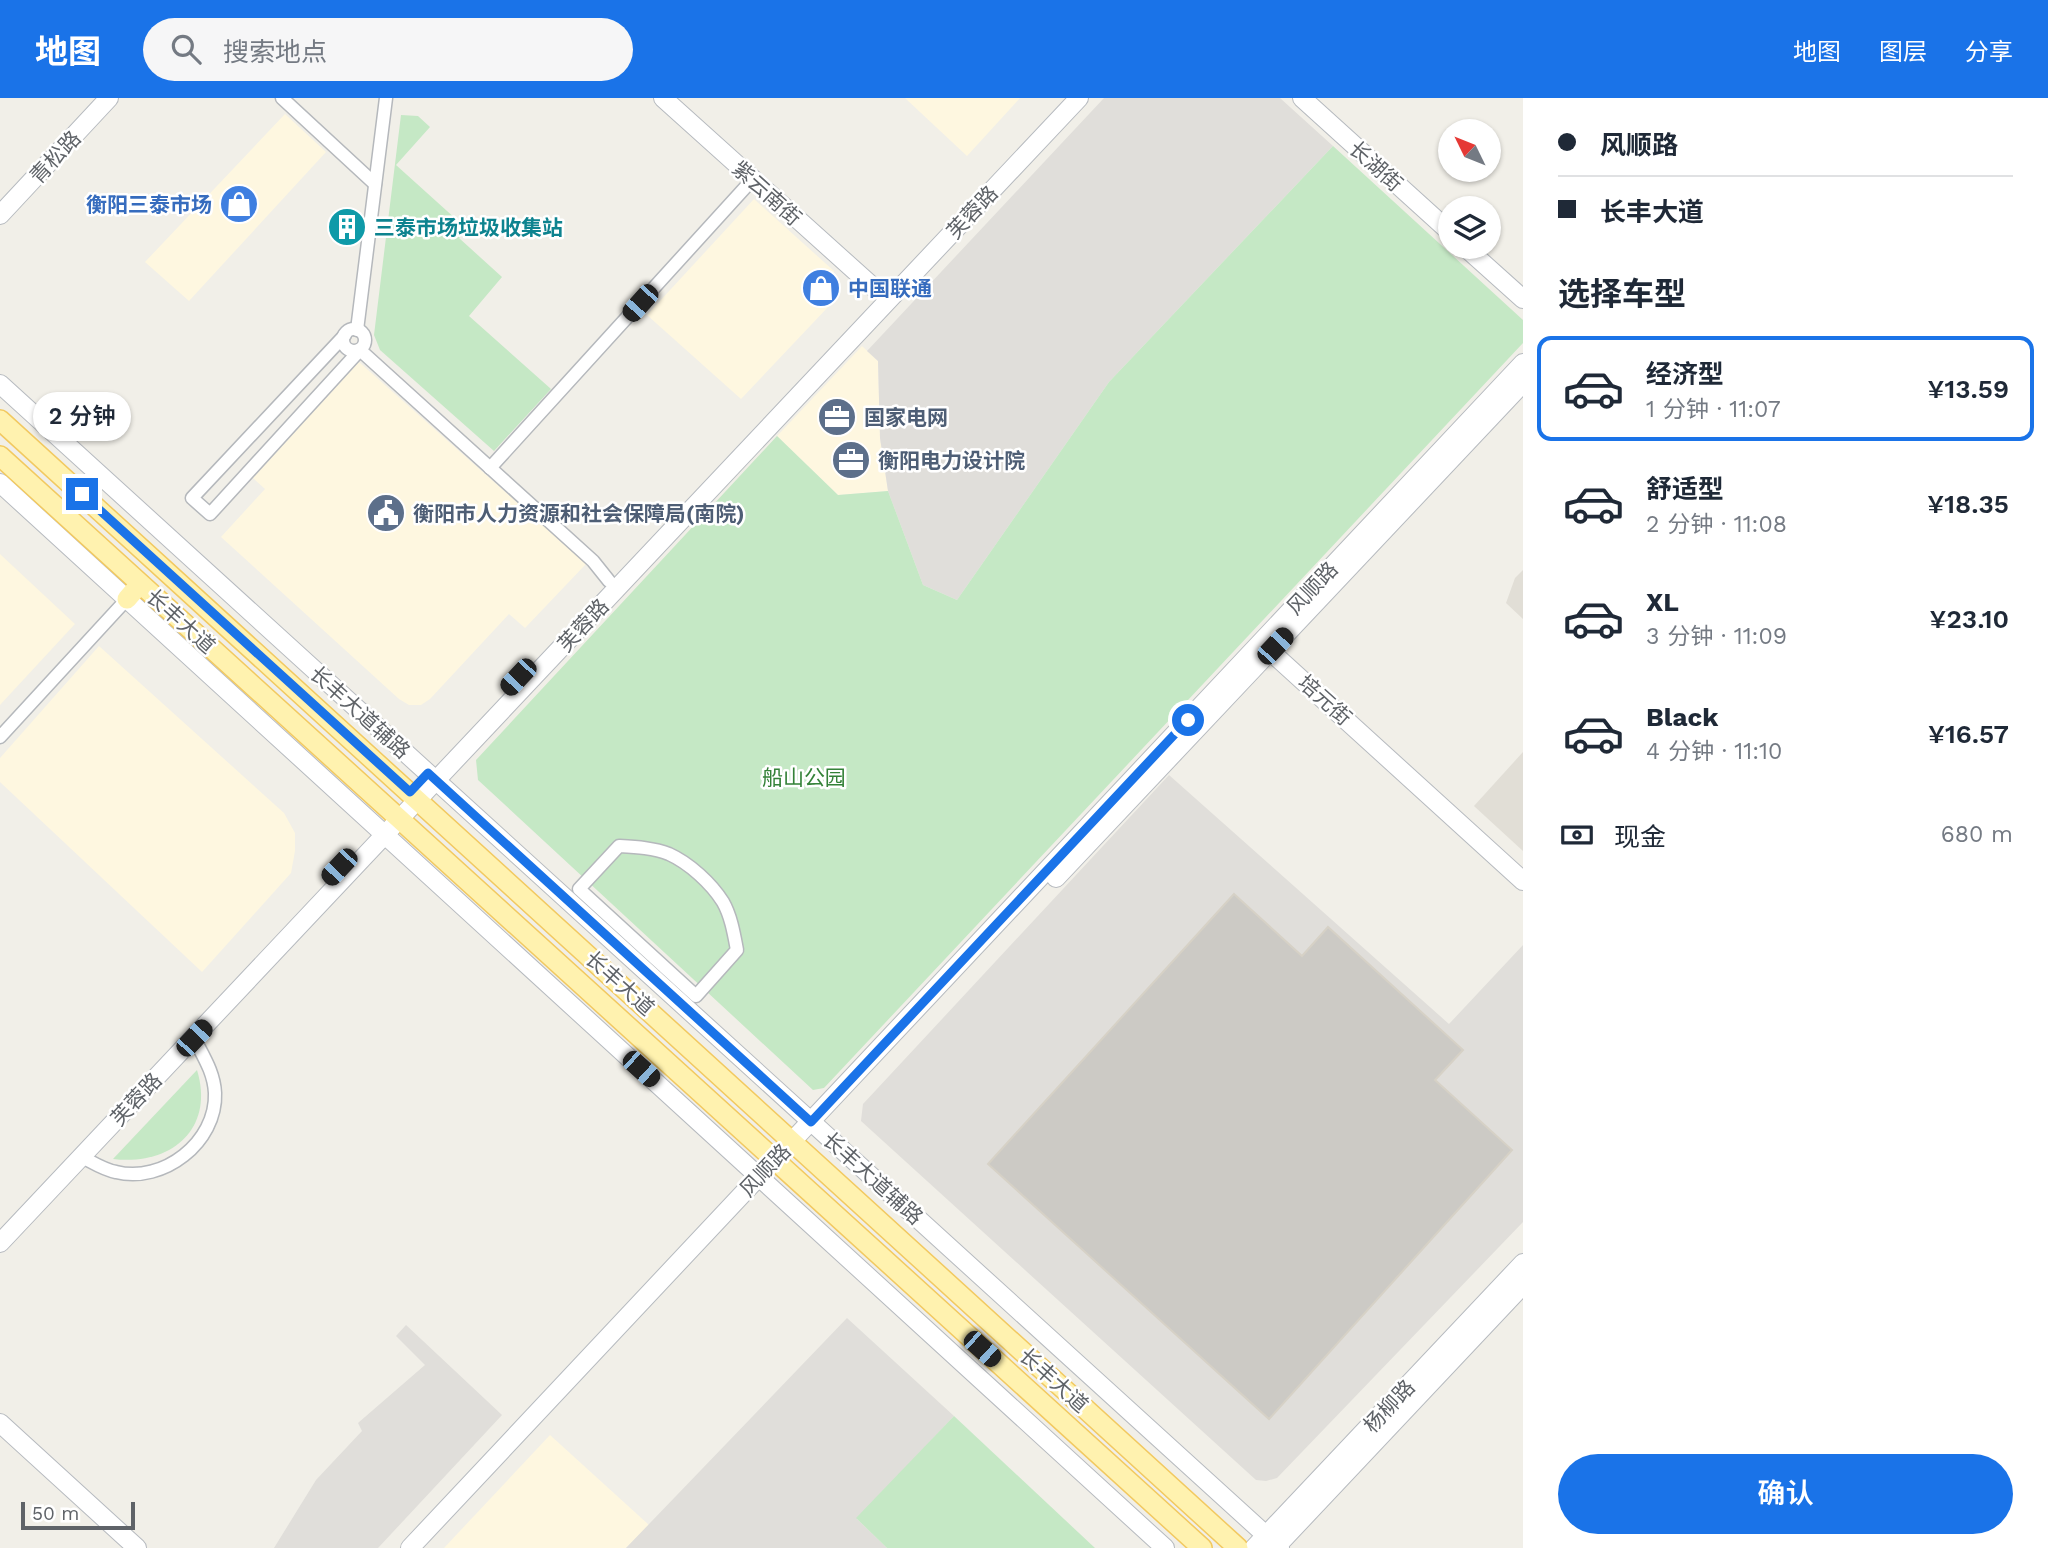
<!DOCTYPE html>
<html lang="zh">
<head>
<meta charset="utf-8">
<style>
	:root { --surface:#fff; --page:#f6f6f7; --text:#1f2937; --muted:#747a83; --line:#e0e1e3; --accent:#1a73e8 }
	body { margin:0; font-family:"Work Sans","Noto Sans SC",sans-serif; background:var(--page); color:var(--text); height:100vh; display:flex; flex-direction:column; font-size:26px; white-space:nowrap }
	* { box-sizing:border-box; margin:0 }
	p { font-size:23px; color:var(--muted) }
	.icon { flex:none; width:38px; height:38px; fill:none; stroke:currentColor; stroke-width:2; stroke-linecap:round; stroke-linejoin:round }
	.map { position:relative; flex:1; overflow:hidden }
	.side { display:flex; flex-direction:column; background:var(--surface); width:525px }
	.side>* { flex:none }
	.top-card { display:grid; align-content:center; height:154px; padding:0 35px; background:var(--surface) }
	.needle { width:46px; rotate:313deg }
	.controls { position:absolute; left:1438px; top:21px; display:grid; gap:14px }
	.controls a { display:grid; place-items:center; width:63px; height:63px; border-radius:50%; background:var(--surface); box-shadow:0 2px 5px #0004; font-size:35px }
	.scale { position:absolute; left:21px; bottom:18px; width:114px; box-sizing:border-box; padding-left:7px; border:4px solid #5f6368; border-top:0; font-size:19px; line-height:24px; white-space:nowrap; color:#5f6368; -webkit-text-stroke:5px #fff; paint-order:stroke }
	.end { position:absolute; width:32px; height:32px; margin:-16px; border:9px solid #1a73e8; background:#fff; box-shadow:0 0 0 4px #fff }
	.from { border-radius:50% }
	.bubble { position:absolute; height:49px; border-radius:24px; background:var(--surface); box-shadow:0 2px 5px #0004; font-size:23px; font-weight:600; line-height:49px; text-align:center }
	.car { position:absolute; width:21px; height:42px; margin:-21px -10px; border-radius:9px; box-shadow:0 0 5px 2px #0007; background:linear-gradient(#222 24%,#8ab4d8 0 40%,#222 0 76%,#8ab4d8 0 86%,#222 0) }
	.top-card b { display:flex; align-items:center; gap:24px; height:66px; font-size:26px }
	.top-card b+b { border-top:2px solid var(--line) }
	.top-card i { width:18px; height:18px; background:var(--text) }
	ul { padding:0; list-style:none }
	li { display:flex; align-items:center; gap:21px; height:105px; margin:0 14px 10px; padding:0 21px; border:4px solid transparent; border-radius:14px }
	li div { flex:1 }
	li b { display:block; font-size:26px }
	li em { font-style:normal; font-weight:600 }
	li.on { border-color:var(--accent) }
	li>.icon { width:63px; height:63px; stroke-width:1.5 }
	h2 { padding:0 35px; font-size:32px; line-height:84px }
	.pay { display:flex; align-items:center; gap:18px; height:77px; padding:0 35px; font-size:26px }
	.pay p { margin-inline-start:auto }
	.primary-button { display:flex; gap:14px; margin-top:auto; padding:14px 35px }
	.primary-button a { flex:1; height:80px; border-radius:42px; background:var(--accent); color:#fff; font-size:28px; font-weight:600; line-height:80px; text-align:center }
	header { display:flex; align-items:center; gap:42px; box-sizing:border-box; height:98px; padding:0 35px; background:var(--accent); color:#fff }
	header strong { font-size:33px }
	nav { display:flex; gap:38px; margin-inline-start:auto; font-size:24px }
	.search { width:490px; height:63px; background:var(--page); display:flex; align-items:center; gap:18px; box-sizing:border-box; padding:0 24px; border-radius:38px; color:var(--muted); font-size:26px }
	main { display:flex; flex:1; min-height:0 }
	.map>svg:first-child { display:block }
	.commercial { fill:#fef7e0 }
	.industrial { fill:#e0deda }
	.education { fill:#e1ded6 }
	.green { fill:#c5e8c5 }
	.building { fill:#cccac5; stroke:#d6d1c6; stroke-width:2 }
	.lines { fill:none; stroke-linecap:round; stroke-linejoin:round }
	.street-casing { stroke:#b5b8bc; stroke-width:15 }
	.secondary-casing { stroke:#b6babf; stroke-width:20 }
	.primary-casing { stroke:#f2c960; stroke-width:22 }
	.street { stroke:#fff; stroke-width:12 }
	.secondary { stroke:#fff; stroke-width:18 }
	.primary { stroke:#fff2af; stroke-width:19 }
	.route { stroke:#1a73e8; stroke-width:9 }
	.labels { text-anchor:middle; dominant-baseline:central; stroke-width:5; stroke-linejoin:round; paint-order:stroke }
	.street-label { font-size:21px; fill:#5f6368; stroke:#fff }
	.shop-label { font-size:21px; font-weight:bold; fill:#366cbe; stroke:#fff; text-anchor:end }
	.culture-label { font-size:21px; font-weight:bold; fill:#0d838f; stroke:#fff; text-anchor:start }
	.service-label { font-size:21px; font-weight:bold; fill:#4e5e75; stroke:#fff; text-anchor:start }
	.park-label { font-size:21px; fill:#348238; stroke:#fff }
</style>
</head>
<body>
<header>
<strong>地图</strong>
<div class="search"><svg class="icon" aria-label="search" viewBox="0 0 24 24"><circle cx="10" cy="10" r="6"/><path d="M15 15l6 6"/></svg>搜索地点</div>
<nav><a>地图</a><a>图层</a><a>分享</a></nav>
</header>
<main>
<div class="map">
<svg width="1523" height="1450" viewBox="0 0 1523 1450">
	<rect width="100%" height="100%" fill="#f1efe8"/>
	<g class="commercial">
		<path d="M905,0H1020L967,58Z"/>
		<path d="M285,16L326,54L189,203L145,164Z"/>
		<path d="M754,101L834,173L829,208L741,301L647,217Z"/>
		<path d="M862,248L878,263L880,340L888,393L838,397L777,338Z"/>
		<path d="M359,264L586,466L525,530L509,516L430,601L421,607H409L399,601L221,439L265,391L253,380Z"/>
		<path d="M0,456L75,526L0,607Z"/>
		<path d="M99,548L284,715L295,735V753L291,775L202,874L0,684V660Z"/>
		<path d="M550,1337L649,1427L626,1450H444Z"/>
	</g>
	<g class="industrial">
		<path d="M1104,0H1280L1333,48L1109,284L957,502L923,487L888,393L880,340L878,263L867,253Z"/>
		<path d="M1169,677L1449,926L1523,847V1124L1277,1380L1266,1383L1256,1382L861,1023L863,1006Z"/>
		<path d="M847,1220L954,1318L857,1421L887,1450H626Z"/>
		<path d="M406,1227L502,1317L378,1450H274L316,1382L362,1333L358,1325L425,1267L396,1238Z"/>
	</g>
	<g class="education">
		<path d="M1523,472V521L1506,505L1515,480Z"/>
		<path d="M1523,654V753L1474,708Z"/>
	</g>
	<g class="green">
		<path d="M401,17L418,18L430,29L396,67L467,131L459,140L502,179L469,218L551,291L494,353L380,252L374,237Z"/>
		<path d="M1333,48L1523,222V245L824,990L813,992L478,682L476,662L777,338L838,397L888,393L923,487L957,502L1109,284Z"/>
		<path d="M197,972C215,1031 171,1068 113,1061Z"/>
		<path d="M954,1318L1095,1450H887L856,1420Z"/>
	</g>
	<g class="building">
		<path d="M342,112L364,132L351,147L330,125Z"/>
		<path d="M1234,796L1302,858L1328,829L1463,952L1435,982L1512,1052L1269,1321L988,1066Z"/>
	</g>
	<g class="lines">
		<defs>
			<g id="street">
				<path d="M282,0L375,86"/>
				<circle cx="354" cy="242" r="11"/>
				<path d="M357,232L386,0"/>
				<path d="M345,237L192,400L210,416L360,252L593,463L609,483"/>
				<path d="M490,370L752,82"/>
				<path d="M0,639L127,501"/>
				<path d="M619,748C636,749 654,750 669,756C689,765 711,785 723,804C731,818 734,836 737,852L696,898L579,791Z"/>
				<path d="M82,1059C92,1064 104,1072 116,1074C163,1086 217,1044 215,995C214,974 203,958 194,940"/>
			</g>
			<g id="secondary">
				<path d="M663,0L873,189"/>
				<path d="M1302,0L1451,135"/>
				<path d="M0,117L109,0"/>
				<path d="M1465,149L1523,201"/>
				<path d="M0,286L1280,1450"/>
				<path d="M0,385L1165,1450"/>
				<path d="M1265,545L1270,553L1523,783"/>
				<path d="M1056,780L1523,285"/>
				<path d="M0,1145L1079,0"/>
				<path d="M0,1325L137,1450"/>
				<path d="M410,1450L1523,265"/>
				<path d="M1254,1450L1523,1165"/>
				<path d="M1275,1450L1523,1187"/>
			</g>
			<g id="primary">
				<path d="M0,322L1238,1450"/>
				<path d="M0,358L1202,1450"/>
				<path d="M127,501L140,486"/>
			</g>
		</defs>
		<use href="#street" class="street-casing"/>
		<use href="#secondary" class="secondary-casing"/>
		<use href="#primary" class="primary-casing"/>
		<use href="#street" class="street"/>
		<use href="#secondary" class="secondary"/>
		<use href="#primary" class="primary"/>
	</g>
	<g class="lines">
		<path class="route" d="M82,396L410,694L428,675L811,1024L1188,622"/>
	</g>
	<defs>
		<symbol id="shop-disc" viewBox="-11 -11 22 22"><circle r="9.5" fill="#3f7fe0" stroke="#fff"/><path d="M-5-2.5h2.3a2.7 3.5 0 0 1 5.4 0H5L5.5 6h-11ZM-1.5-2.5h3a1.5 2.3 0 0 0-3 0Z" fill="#fff"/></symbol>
		<symbol id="building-disc" viewBox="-11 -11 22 22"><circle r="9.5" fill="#0f9aa8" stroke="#fff"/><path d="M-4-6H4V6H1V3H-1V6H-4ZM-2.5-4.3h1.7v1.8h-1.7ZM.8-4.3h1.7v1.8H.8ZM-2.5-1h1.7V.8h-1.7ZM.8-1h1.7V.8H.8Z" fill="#fff"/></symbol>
		<symbol id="office-disc" viewBox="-11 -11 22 22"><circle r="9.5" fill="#5c6f8a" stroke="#fff"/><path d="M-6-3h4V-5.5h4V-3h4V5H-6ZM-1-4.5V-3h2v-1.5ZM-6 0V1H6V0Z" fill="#fff"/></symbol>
		<symbol id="civic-disc" viewBox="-11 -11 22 22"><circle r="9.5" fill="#5c6f8a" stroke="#fff"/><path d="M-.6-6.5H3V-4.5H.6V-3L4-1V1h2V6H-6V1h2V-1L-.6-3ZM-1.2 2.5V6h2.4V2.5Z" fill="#fff"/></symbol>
	</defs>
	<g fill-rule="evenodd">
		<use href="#shop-disc" x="217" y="84" width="44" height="44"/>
		<use href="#building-disc" x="325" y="107" width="44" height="44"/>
		<use href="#shop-disc" x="799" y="168" width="44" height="44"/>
		<use href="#office-disc" x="815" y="297" width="44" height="44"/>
		<use href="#office-disc" x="829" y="340" width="44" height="44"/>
		<use href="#civic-disc" x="364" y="393" width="44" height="44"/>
	</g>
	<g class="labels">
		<g class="street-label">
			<text transform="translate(55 59) rotate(-47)">青松路</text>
			<text transform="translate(1376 68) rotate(42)">长湖街</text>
			<text transform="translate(767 95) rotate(42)">紫云南街</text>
			<text transform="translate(972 114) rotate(-47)">芙蓉路</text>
			<text transform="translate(1312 490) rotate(-47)">风顺路</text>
			<text transform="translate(181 523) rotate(42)">长丰大道</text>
			<text transform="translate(583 527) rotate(-47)">芙蓉路</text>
			<text transform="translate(1325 602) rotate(42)">培元街</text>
			<text transform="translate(360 614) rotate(42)">长丰大道辅路</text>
			<text transform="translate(620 885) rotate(42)">长丰大道</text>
			<text transform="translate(136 1001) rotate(-47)">芙蓉路</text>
			<text transform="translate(765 1072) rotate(-47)">风顺路</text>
			<text transform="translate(873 1080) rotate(42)">长丰大道辅路</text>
			<text transform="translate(1054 1282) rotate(42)">长丰大道</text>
			<text transform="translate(1389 1308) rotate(-47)">杨柳路</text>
		</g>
		<g class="shop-label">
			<text x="212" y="106">衡阳三泰市场</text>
			<text x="848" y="190" text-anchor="start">中国联通</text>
		</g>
		<g class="culture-label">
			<text x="374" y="129">三泰市场垃圾收集站</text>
		</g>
		<g class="service-label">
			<text x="864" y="319">国家电网</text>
			<text x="878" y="362">衡阳电力设计院</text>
			<text x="413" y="415">衡阳市人力资源和社会保障局(南院)</text>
		</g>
		<g class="park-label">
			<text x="804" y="679">船山公园</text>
		</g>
	</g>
</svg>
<div class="controls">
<a><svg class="needle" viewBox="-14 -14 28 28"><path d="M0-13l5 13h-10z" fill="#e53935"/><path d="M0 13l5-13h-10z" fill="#747a83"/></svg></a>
<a><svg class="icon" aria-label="layers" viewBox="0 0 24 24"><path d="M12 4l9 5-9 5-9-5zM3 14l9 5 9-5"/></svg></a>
</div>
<div class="scale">50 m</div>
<i class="end from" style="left:1188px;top:622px"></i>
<i class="end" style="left:82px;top:396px"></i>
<div class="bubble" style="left:33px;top:294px;width:98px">2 分钟</div>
<i class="car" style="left:640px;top:205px;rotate:222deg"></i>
<i class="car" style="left:1275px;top:548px;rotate:43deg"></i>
<i class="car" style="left:518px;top:579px;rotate:223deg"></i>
<i class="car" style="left:339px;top:769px;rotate:223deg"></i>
<i class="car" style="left:194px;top:940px;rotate:43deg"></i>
<i class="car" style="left:641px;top:971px;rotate:132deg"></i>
<i class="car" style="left:982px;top:1251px;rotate:132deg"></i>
</div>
<section class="side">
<div class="top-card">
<b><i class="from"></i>风顺路</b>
<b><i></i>长丰大道</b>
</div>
<h2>选择车型</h2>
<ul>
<li class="on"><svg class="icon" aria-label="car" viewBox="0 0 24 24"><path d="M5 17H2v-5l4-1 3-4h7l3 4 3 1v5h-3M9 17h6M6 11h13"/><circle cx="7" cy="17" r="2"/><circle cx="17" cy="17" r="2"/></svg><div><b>经济型</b><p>1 分钟 · 11:07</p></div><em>¥13.59</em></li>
<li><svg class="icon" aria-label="car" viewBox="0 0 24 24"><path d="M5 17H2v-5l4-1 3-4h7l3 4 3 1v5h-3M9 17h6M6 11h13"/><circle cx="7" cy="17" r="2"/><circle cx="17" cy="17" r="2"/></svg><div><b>舒适型</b><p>2 分钟 · 11:08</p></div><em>¥18.35</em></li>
<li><svg class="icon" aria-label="car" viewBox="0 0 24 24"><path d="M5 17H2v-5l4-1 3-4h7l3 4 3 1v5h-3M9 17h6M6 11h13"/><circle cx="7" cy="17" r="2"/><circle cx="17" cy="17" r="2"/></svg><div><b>XL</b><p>3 分钟 · 11:09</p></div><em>¥23.10</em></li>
<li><svg class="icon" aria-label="car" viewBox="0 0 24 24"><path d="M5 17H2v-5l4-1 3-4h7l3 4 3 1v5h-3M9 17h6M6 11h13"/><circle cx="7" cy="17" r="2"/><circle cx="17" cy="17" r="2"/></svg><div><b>Black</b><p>4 分钟 · 11:10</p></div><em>¥16.57</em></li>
</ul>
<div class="pay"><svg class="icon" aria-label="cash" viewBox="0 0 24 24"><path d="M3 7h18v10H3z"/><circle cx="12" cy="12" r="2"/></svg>现金<p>680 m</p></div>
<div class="primary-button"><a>确认</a></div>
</section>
</main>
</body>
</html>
